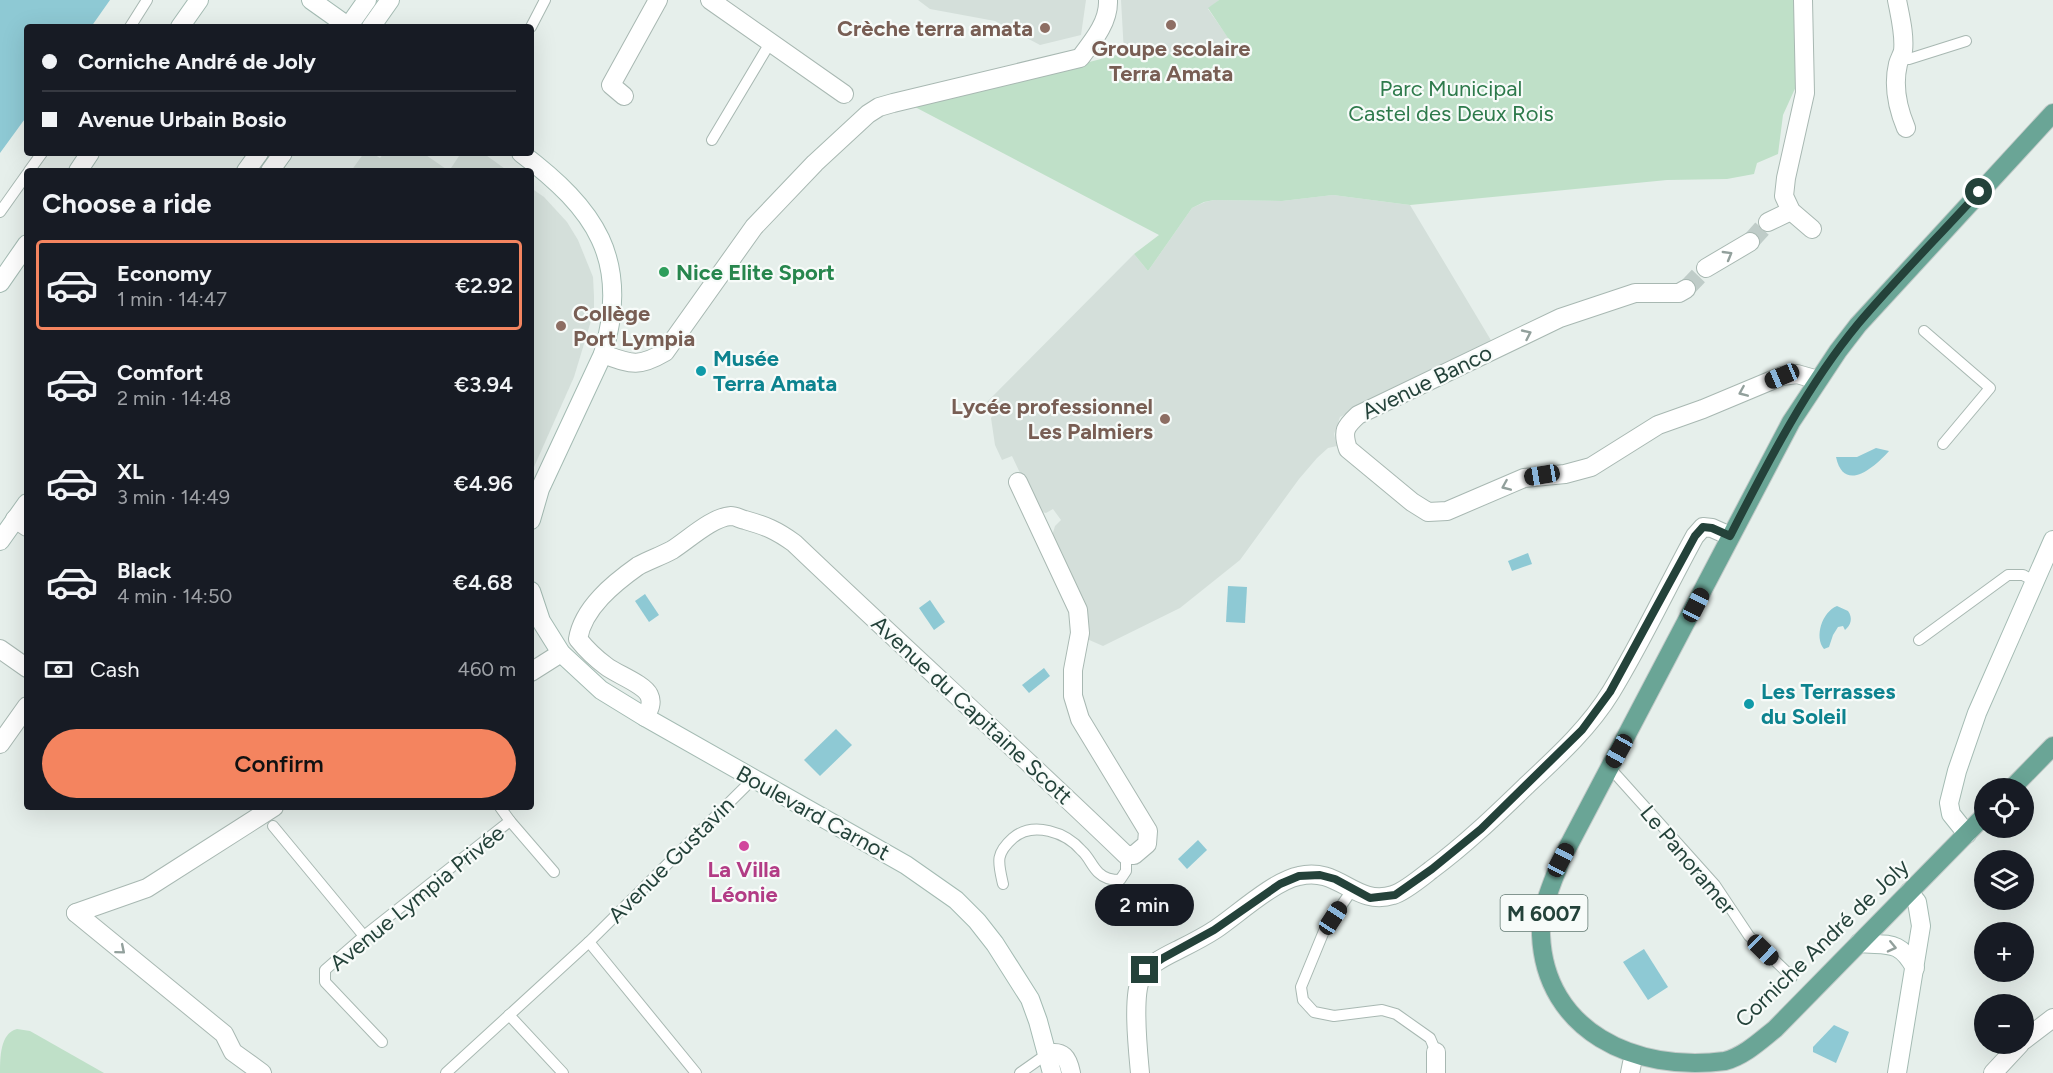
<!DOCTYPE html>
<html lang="en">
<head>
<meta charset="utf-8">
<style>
	:root { --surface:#171b24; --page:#242831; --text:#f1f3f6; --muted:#9ea1a6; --line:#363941; --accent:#f4845f }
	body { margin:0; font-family:Figtree,sans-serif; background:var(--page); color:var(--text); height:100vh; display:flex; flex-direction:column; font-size:22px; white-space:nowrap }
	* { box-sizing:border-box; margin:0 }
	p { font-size:20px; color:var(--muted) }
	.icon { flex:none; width:33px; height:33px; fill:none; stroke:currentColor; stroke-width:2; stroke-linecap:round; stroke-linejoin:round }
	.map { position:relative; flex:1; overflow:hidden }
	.drawer { position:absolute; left:24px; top:168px; width:510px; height:642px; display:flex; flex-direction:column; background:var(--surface); border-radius:6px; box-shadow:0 6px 24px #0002 }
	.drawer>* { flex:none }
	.top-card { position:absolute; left:24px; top:24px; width:510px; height:132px; border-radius:6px; box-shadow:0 6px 24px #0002; display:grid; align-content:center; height:132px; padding:0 18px; background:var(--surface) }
	.buttons { position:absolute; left:1974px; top:778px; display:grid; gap:12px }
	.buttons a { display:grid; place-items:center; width:60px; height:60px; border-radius:50%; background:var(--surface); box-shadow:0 6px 24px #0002; font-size:30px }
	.end { position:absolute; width:27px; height:27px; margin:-14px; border:8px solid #24423a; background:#fff; box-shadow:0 0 0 3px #fff }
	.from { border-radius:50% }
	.bubble { position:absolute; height:42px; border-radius:21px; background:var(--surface); box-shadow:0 6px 24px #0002; font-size:20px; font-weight:600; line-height:42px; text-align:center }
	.car { position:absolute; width:18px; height:36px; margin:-18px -9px; border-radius:8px; box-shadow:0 0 4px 2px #0007; background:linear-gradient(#222 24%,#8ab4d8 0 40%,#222 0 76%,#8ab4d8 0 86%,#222 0) }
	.top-card b { display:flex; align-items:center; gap:21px; height:57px; font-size:22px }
	.top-card b+b { border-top:2px solid var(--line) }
	.top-card i { width:15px; height:15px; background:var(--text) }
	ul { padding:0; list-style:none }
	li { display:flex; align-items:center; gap:18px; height:90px; margin:0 12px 9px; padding:0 6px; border:3px solid transparent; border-radius:6px }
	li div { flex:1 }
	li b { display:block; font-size:22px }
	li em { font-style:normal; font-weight:600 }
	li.current { border-color:var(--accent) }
	li>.icon { width:54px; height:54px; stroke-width:1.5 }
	h2 { padding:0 18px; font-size:27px; line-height:72px }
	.pay { display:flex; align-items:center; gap:15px; height:66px; padding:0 18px; font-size:22px }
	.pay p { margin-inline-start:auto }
	.cta { display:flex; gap:12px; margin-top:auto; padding:12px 18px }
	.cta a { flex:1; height:69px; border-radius:36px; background:var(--accent); color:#111; font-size:24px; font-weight:600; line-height:69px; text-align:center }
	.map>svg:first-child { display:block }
	.built { fill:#d4dfda }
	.green { fill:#bfe0c8 }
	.water { fill:#8ec9d4 }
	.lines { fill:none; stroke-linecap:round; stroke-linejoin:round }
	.street-tunnel { stroke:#bfccc8; stroke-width:18; stroke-dasharray:18 9; stroke-linecap:butt }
	.lane-casing { stroke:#a8b8b2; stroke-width:12 }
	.street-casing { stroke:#a8b8b2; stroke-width:20 }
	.secondary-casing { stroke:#a4bbb3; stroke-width:20 }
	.primary-casing { stroke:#c2cac8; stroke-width:20 }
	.lane { stroke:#fff; stroke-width:10 }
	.street { stroke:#fff; stroke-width:18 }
	.secondary { stroke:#fff; stroke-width:18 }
	.primary { stroke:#6aa596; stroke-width:18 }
	.oneway { stroke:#92a09c }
	.route { stroke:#24423a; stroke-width:8 }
	.education-dot { fill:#8d6e63; stroke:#f7fbf9; stroke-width:2 }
	.leisure-dot { fill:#2e9e5b; stroke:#f7fbf9; stroke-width:2 }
	.culture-dot { fill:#0f9aa8; stroke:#f7fbf9; stroke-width:2 }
	.hotel-dot { fill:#d1479c; stroke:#f7fbf9; stroke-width:2 }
	.labels { text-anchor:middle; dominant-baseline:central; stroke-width:4.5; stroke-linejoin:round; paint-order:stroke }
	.shield { fill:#f7fbf9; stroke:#637a73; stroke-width:1.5 }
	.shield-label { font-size:21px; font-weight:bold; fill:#24423a }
	.education-label { font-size:22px; font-weight:bold; fill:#785e54; stroke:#f7fbf9; text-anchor:end }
	.park-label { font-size:22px; fill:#2d7a4b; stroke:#f7fbf9 }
	.leisure-label { font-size:22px; font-weight:bold; fill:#27864d; stroke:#f7fbf9; text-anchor:start }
	.culture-label { font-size:22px; font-weight:bold; fill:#0d838f; stroke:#f7fbf9; text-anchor:start }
	.street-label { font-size:22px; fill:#24423a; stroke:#f7fbf9 }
	.hotel-label { font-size:22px; font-weight:bold; fill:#b23c85; stroke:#f7fbf9 }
</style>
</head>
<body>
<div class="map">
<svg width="2053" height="1073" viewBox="0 0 2053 1073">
	<rect width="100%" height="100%" fill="#e6efeb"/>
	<g class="built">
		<path d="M918,0H1086L1081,35L1040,45L995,21L930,9Z"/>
		<path d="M1121,0H1219L1208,9L1241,56L1124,53Z"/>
		<path d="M364,153H372L380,158L384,153H423L449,171H345L347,168L351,171Z"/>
		<path d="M461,153H483L508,171H449Z"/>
		<path d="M531,188L544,197L567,222L578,240L593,277L594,296V311L574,377L534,467L531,468Z"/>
		<path d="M1333,195L1410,205L1492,342L1340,417L1334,434L1337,446L1328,448L1317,458L1299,479L1240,560L1180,608L1103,646L1087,639L1051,539L1055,526L1061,520L1053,509L1046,513L1038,511L1012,456L1002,460L995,445L991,418L995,411L987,402L1134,254L1148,271L1192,208L1205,202L1214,200L1282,201Z"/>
	</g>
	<g class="green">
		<path d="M1219,0H1796L1798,82L1783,115L1778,154L1757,163L1754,174L1727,179L1667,180L1410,205L1333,195L1282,201L1214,200L1204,202L1192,208L1148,271L1134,254L1159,235L915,107L1124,53L1240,56L1208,8Z"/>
		<path d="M17,1029L30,1031L104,1073H0C0,1058 0,1033 17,1029Z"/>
	</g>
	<g class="water">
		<path d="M0,0H110L91,27H27V116L0,153Z"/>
		<path d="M1876,448L1889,451C1875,467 1844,494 1836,457H1857Z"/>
		<path d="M1528,553L1532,564L1512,571L1508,561Z"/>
		<path d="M1228,586L1247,587L1245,623L1226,622Z"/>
		<path d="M645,594L659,615L649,622L635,601Z"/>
		<path d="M930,600L945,622L934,630L919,608Z"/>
		<path d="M1837,606L1848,611C1853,618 1851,625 1845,630L1843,626L1838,627L1833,635L1829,647L1824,649C1814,637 1822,612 1837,606Z"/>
		<path d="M1044,668L1050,676L1029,693L1022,685Z"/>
		<path d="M836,729L852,745L820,776L804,760Z"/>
		<path d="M1198,840L1207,850L1187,869L1178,859Z"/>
		<path d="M1644,949L1668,987L1648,1000L1623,962Z"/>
		<path d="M1834,1025L1849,1032L1836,1063L1813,1052V1047Z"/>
	</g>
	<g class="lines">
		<g class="street-tunnel">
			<path d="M1750,242L1768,222"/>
			<path d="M1686,289L1706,268"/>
		</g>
		<defs>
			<g id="lane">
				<path d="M130,27L147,0"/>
				<path d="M531,27L545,0"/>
				<path d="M1900,59H1909L1966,41"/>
				<path d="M712,140L770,43"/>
				<path d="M29,171L42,153"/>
				<path d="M0,212L27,174"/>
				<path d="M1924,331L1990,388L1943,444"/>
				<path d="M1919,640L2008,575H2023L2034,581"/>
				<path d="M1610,768L1715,885L1749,936L1792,977"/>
				<path d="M510,821L554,872"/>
				<path d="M273,826L364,936"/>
				<path d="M1003,884C998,862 995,854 1013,838C1033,821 1066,832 1082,851C1089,857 1092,867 1099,873C1105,879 1112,880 1120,880L1126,871V855"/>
				<path d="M1352,890L1324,931L1301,987L1303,1000L1314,1012L1334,1016L1382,1010L1396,1014L1430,1038L1436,1052"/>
				<path d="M589,942L696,1073"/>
				<path d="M509,1015L563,1073"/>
				<path d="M382,1042L325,982V970L364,936L510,821L500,807"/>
				<path d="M446,1073L589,942L753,779"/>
				<path d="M1020,1073L1047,1054"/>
			</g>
			<g id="street">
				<path d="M710,0L844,94"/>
				<path d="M1803,0L1805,93L1786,178L1784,196L1791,211L1812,229"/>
				<path d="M1897,0C1900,16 1905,35 1903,51C1902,55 1899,60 1898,64C1893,85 1898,109 1906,128"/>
				<path d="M624,96L611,85L658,0"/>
				<path d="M1768,222L1791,211"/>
				<path d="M1706,268L1750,242"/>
				<path d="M1686,289L1679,293H1635L1560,318L1358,415C1345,427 1342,431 1348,449L1412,502L1428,512L1447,511L1524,478L1565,474L1591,467L1658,425L1703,409L1782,376L1797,374L1818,380"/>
				<path d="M603,354C631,364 638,368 665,352L754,227L815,163L868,114L879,107L893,103L1080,58C1093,41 1109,22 1108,0"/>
				<path d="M15,519L27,527"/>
				<path d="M0,649L27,668"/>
				<path d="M531,672L561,653"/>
				<path d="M645,717C649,710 653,703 649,695C644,684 616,674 606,666C595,658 586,649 578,639C583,608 614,583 638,566C649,560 661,556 672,550C688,540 712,517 731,516C736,516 740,519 745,520C766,526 776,530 794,543C904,648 1016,749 1126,855H1134L1147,844L1148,831L1080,719L1073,696V670L1080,633L1078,610L1018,482"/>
				<path d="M0,744L27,706"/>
				<path d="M76,913L224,1034L233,1052L262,1073"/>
				<path d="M76,913L147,888L274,807"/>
				<path d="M2024,1040L2053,1018"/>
				<path d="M1047,1054C1063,1050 1068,1058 1071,1073"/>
				<path d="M1140,1073C1138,1051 1132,997 1141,978C1148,964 1166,956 1180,949C1192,943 1204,937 1216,929C1238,914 1274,881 1299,876C1339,866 1355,907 1393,895C1404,892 1422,877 1431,870C1465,845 1496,815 1526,786C1557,757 1589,728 1611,692C1641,643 1667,587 1695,536L1703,527L1712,528L1730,536"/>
				<path d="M1436,1073V1052"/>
				<path d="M1630,1073L1632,1063"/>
				<path d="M1993,1073L2020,1044"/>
			</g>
			<g id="secondary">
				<path d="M311,0L349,27"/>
				<path d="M180,27L199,0"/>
				<path d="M348,27L367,0"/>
				<path d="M371,27L390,0"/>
				<path d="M521,153C595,209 631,259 603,354L540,489L531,520"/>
				<path d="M78,171L90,153"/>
				<path d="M246,171L259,153"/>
				<path d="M270,171L283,153"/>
				<path d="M0,283L27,244"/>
				<path d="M0,541L27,503"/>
				<path d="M531,591L541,621L561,653L601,690L645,717L906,865L956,900L977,921L995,944L1030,999L1038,1021L1052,1073"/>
				<path d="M1967,834L1951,814L1949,803L1957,771L1977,713L2053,540"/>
				<path d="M1859,943C1888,946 1899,939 1915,968"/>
				<path d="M1897,1073L1921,926L1917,902L1909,892"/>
			</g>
			<g id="primary">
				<path d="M2011,789L2053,746"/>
				<path d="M1984,816L1775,1029C1760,1041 1744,1056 1725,1061C1635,1073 1545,1031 1541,935C1540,909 1552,884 1561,860L1791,422L1838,351L1858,325L2053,113"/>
			</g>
		</defs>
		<use href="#lane" class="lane-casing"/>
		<use href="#street" class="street-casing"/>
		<use href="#secondary" class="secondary-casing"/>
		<use href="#primary" class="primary-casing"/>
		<use href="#lane" class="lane"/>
		<use href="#street" class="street"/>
		<use href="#secondary" class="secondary"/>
		<use href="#primary" class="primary"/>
	</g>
	<defs><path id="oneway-chevron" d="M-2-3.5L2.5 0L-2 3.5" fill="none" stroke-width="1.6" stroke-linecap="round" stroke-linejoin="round" transform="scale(1.5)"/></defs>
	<g class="oneway">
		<use href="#oneway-chevron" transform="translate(1728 255) rotate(-30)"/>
		<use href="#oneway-chevron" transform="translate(1527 334) rotate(-25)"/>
		<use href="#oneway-chevron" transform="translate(1743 392) rotate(157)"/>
		<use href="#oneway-chevron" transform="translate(1506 486) rotate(157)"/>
		<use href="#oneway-chevron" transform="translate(1892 947) rotate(13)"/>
		<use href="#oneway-chevron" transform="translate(121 950) rotate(40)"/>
	</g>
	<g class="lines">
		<path class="route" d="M1145,970L1163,958L1214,930L1280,884L1299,876L1320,875L1335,879L1370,898L1395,895L1432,869L1481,829L1582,730L1610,692L1695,536L1703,527L1712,528L1730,536C1767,464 1806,387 1858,324C1896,279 1939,236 1979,192"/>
	</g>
	<g class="education-dot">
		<circle cx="1171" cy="25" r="6"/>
		<circle cx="1045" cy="28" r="6"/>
		<circle cx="561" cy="326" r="6"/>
		<circle cx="1165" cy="419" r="6"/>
	</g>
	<circle class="leisure-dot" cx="664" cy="272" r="6"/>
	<g class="culture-dot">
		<circle cx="701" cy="371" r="6"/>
		<circle cx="1749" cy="704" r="6"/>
	</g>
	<circle class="hotel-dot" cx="744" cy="846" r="6"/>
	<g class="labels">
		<rect class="shield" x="1500.5" y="895" width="87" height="36" rx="4.5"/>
		<g class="shield-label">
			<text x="1544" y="913">M 6007</text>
		</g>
		<g class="education-label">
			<text x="1033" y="28">Crèche terra amata</text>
			<text x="1171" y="48" text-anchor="middle">Groupe scolaire<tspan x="1171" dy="25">Terra Amata</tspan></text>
			<text x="573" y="313" text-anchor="start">Collège<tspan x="573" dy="25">Port Lympia</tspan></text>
			<text x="1153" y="406">Lycée professionnel<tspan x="1153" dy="25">Les Palmiers</tspan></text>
		</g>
		<g class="park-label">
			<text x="1451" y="88">Parc Municipal<tspan x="1451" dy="25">Castel des Deux Rois</tspan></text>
		</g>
		<g class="leisure-label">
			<text x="676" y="272">Nice Elite Sport</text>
		</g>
		<g class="culture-label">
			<text x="713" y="358">Musée<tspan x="713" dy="25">Terra Amata</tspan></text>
			<text x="1761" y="691">Les Terrasses<tspan x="1761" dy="25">du Soleil</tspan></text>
		</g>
		<g class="street-label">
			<text transform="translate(1427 382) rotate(-26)">Avenue Banco</text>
			<text transform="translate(972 710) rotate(43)">Avenue du Capitaine Scott</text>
			<text transform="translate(813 813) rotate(29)">Boulevard Carnot</text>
			<text transform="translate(671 860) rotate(-45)">Avenue Gustavin</text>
			<text transform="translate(1688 860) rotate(50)">Le Panoramer</text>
			<text transform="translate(417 898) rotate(-39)">Avenue Lympia Privée</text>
			<text transform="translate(1822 943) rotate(-44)">Corniche André de Joly</text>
		</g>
		<g class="hotel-label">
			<text x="744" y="869">La Villa<tspan x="744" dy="25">Léonie</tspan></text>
		</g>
	</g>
</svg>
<div class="buttons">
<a><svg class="icon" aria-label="locate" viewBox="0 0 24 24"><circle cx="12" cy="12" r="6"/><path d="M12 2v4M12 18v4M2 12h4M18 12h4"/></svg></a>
<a><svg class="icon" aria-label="layers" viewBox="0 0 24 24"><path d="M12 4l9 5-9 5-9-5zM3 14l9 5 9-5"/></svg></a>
<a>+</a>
<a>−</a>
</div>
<i class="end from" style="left:1979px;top:192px"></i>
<i class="end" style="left:1145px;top:970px"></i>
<div class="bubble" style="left:1095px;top:884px;width:99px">2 min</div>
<i class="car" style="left:1782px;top:376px;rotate:247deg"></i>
<i class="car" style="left:1542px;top:475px;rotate:260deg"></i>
<i class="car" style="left:1696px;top:605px;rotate:27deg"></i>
<i class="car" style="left:1619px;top:751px;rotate:209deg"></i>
<i class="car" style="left:1561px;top:860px;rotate:28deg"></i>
<i class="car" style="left:1333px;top:918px;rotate:33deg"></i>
<i class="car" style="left:1763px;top:950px;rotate:134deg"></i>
<div class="top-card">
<b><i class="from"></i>Corniche André de Joly</b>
<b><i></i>Avenue Urbain Bosio</b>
</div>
<section class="drawer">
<h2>Choose a ride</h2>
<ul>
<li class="current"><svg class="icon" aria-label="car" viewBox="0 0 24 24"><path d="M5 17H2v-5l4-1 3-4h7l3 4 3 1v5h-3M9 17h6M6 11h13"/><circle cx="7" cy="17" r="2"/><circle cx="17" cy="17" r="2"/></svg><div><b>Economy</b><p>1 min · 14:47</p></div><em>€2.92</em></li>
<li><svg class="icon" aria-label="car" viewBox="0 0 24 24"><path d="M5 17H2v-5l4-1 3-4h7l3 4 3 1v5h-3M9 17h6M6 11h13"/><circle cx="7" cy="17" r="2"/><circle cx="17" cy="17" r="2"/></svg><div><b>Comfort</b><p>2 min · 14:48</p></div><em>€3.94</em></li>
<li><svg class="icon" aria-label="car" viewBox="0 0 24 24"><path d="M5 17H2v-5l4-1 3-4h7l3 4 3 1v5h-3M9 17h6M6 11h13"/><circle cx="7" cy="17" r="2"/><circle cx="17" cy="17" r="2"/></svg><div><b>XL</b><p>3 min · 14:49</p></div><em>€4.96</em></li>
<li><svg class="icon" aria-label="car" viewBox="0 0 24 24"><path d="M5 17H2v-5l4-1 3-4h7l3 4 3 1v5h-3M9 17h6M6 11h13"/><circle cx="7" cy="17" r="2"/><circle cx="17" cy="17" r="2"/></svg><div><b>Black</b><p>4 min · 14:50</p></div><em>€4.68</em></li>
</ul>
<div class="pay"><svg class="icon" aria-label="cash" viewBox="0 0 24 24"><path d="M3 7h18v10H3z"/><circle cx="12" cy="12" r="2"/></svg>Cash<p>460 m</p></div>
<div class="cta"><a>Confirm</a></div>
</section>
</div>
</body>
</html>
